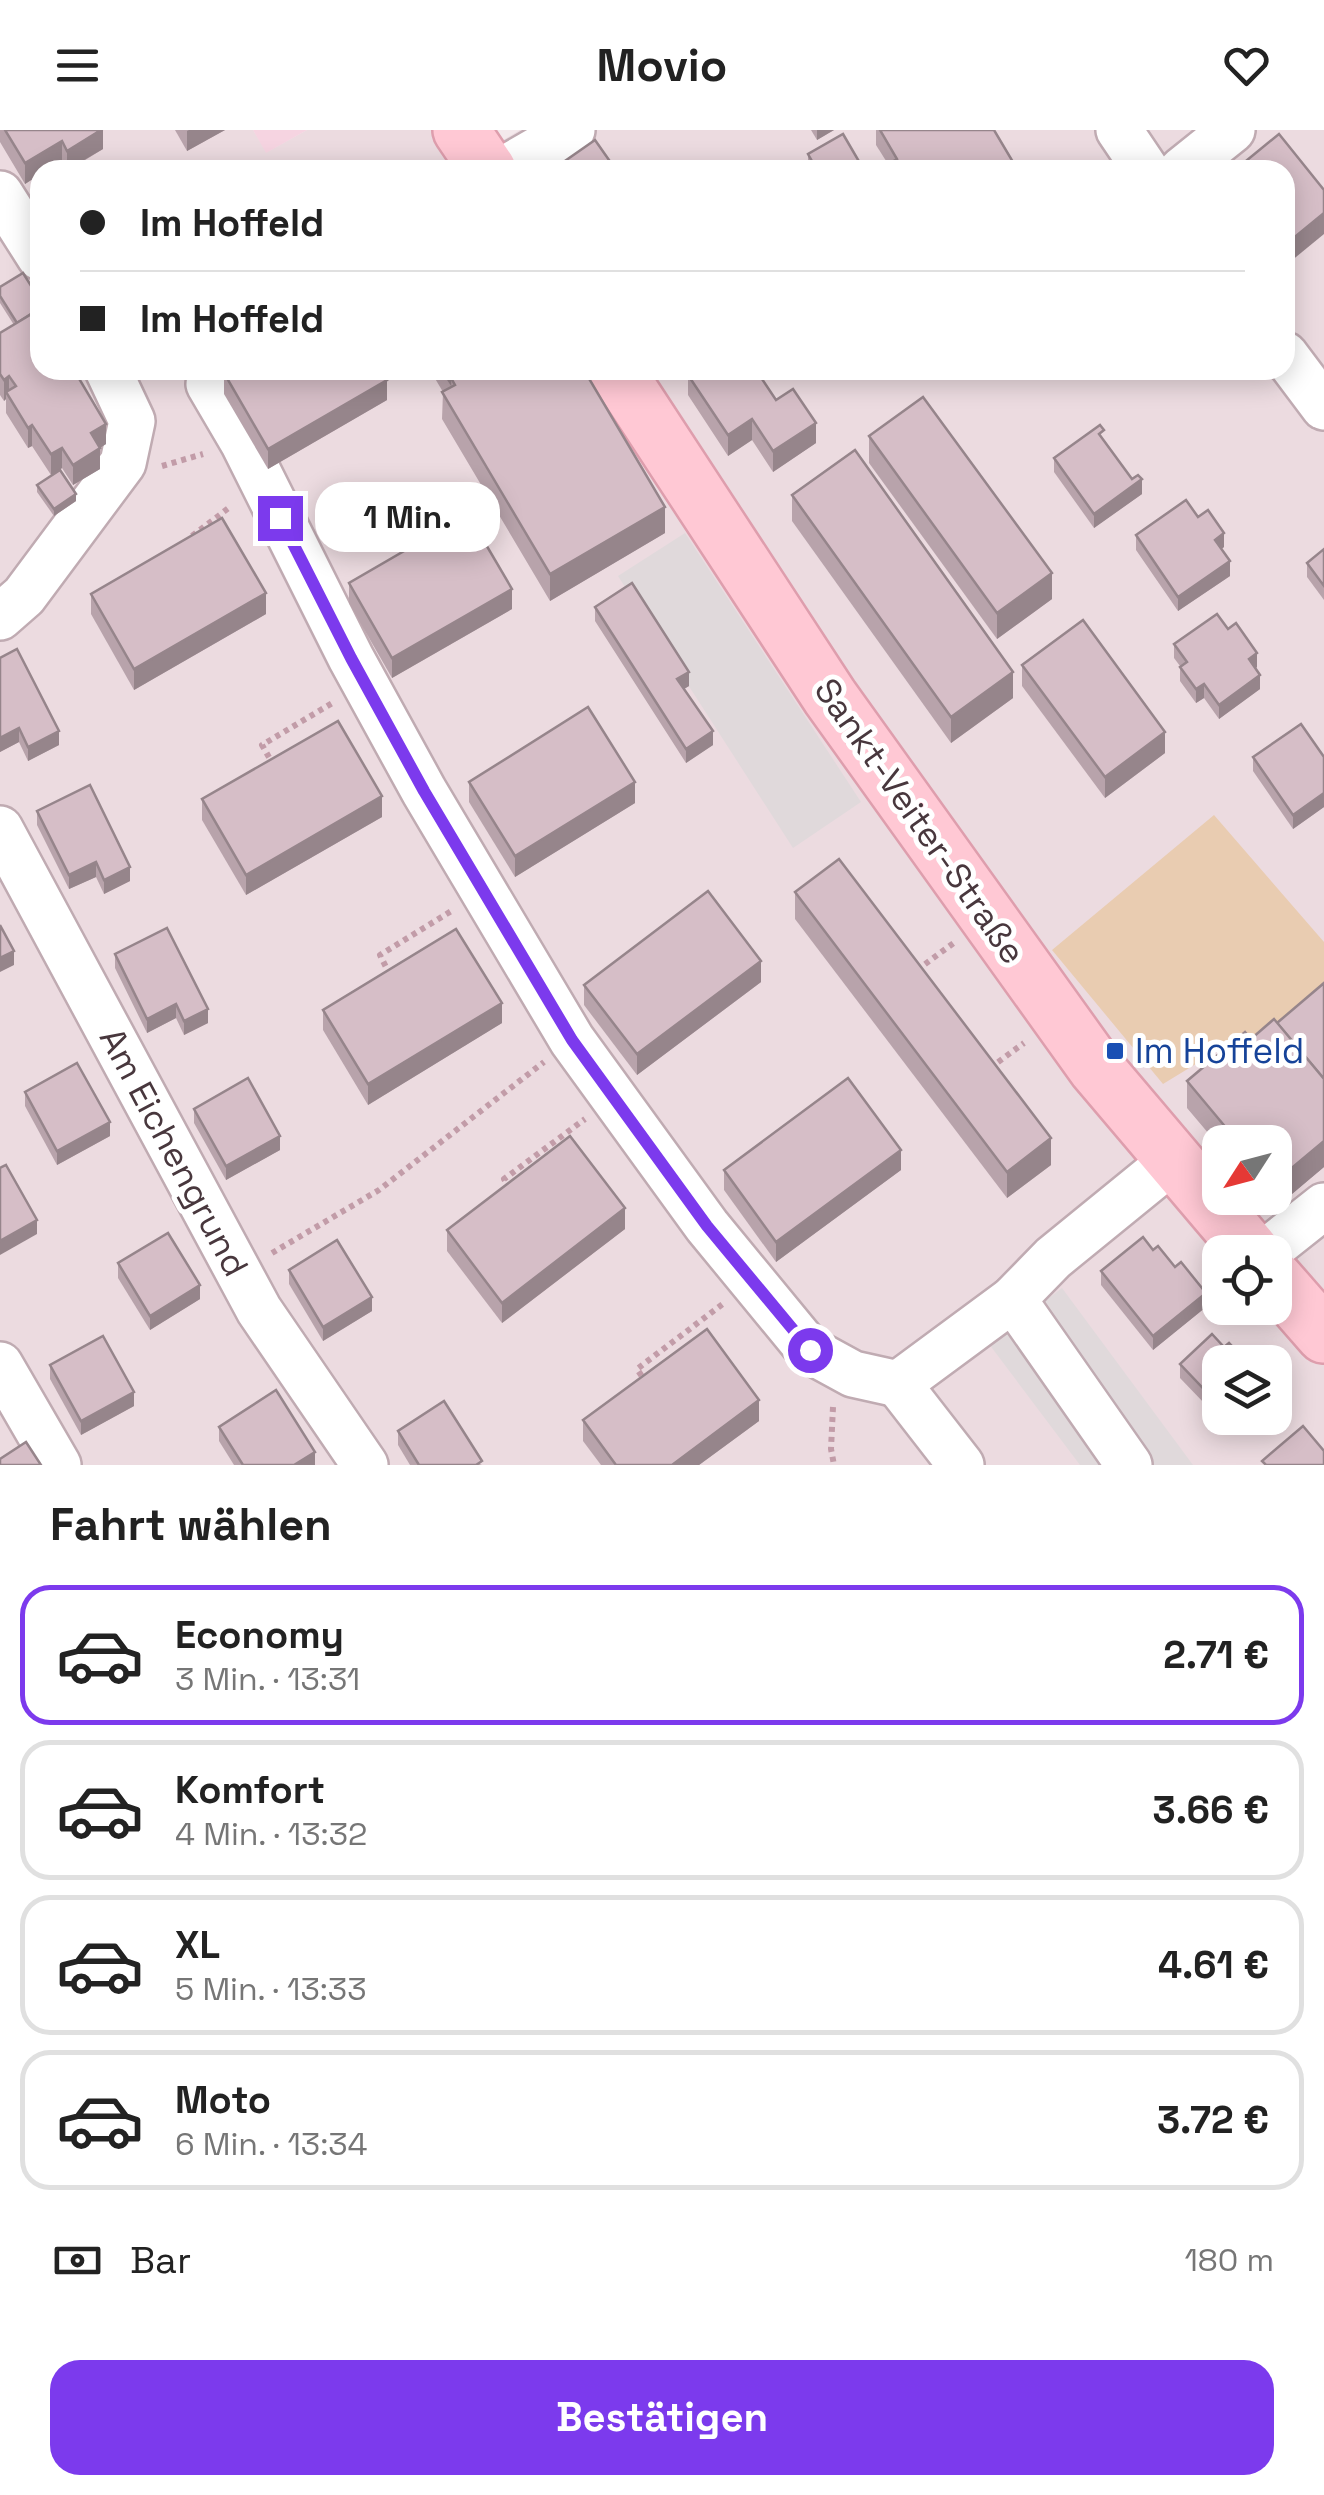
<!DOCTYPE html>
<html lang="de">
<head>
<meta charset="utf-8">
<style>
	:root { --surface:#fff; --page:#f2f2f2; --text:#222; --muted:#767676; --line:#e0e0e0; --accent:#7c3aed }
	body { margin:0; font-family:"Space Grotesk",sans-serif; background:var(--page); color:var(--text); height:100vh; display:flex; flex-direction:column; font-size:38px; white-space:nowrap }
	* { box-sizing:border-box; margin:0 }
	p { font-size:32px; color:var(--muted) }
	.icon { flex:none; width:55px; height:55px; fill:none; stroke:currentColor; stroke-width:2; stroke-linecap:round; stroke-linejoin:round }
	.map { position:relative; height:1335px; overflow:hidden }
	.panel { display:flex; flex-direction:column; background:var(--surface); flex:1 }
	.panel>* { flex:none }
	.hud { position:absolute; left:30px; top:30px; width:1265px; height:220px; border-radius:30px; box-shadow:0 5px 25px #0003; display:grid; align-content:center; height:220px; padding:0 50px; background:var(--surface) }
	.needle { width:65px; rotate:234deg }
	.fabs { position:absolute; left:1202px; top:995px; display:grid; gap:20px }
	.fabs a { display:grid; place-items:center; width:90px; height:90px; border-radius:20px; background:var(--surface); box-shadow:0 5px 25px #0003; font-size:50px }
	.end { position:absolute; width:45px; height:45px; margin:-22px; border:12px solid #7c3aed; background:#fff; box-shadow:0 0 0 5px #fff }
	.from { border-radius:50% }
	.bubble { position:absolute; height:70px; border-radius:30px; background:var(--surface); box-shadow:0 5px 25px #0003; font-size:32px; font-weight:700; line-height:70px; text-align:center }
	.hud b { display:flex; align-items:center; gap:35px; height:95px; font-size:38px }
	.hud b+b { border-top:2px solid var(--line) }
	.hud i { width:25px; height:25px; background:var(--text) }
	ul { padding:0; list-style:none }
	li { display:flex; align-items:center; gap:30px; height:140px; margin:0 20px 15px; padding:0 30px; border:5px solid var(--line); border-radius:30px }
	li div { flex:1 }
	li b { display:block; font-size:38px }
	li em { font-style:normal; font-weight:700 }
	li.current { border-color:var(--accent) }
	li>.icon { width:90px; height:90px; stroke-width:1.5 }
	h2 { padding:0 50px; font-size:45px; line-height:120px }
	.pay { display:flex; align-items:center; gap:25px; height:110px; padding:0 50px; font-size:38px }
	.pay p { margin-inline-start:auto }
	.cta { display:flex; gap:20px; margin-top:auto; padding:20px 50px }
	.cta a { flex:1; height:115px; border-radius:30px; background:var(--accent); color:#fff; font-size:40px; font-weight:700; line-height:115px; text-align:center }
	header { display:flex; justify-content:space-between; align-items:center; height:130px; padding:0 50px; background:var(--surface); font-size:45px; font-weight:700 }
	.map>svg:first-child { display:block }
	.residential { fill:#ecdbe0; fill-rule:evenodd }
	.commercial { fill:#f6d4e1 }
	.green { fill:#e9ccb1 }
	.parking { fill:#e0d9db }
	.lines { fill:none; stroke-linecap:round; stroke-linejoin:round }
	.minor-casing { stroke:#c0abb2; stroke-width:50 }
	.secondary-casing { stroke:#de9ead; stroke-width:60 }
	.path { stroke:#c29ca8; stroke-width:6; stroke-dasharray:5 5; stroke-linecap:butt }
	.minor { stroke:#fff; stroke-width:45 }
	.secondary { stroke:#ffc8d4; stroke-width:55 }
	.wall { fill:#b8a3ab }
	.shaded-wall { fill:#96858b }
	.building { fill:#d6bec7; stroke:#96858b; stroke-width:2.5 }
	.route { stroke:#7c3aed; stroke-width:12 }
	.transit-dot { fill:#1a4fb4; stroke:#fff; stroke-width:4 }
	.labels { text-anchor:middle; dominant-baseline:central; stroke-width:10; stroke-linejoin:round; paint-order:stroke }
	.street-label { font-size:35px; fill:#48373d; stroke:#fff }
	.transit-label { font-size:35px; fill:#164399; stroke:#fff; text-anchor:start }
</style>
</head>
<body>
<header><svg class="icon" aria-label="menu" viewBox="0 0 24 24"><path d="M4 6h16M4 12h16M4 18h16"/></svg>Movio<svg class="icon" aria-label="heart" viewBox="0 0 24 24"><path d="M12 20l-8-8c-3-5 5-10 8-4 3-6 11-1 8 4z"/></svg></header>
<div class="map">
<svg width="1324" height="1335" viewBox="0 0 1324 1335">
	<rect width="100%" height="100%" fill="#f4e9ec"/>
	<path class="residential" d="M0,0H253L267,22L307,0H474L487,20L520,0H1324V1335H0ZM40,40H1285V240H40ZM1220,1012H1275V1068H1220ZM1220,1122H1275V1178H1220ZM1220,1232H1275V1288H1220Z"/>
	<path class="commercial" d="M253,0H307L266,23Z"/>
	<path class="green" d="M1214,685L1324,812V854L1256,913L1222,918L1163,954L1052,820Z"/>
	<g class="parking">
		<path d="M685,403L861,672L793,718L618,446Z"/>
		<path d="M1062,1158L1193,1335H1080L989,1214Z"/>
	</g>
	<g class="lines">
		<defs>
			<g id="minor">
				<path d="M1119,0L1146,40"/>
				<path d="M503,40L572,0"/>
				<path d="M1182,40L1232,0"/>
				<path d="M0,64L40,127"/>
				<path d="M1285,225L1324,277"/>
				<path d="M232,240L209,254L243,312L351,528L424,661L572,910L707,1096L809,1220L853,1244L898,1254L1013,1169L1053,1128L1172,1031"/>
				<path d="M0,487L24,466L123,333L132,291L108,240"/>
				<path d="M0,699L259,1180L365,1335"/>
				<path d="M1266,1122L1324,1076"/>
				<path d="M1013,1169L1129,1335"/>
				<path d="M0,1235L58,1335"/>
				<path d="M898,1254L961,1335"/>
			</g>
			<g id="secondary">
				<path d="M461,0L488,40"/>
				<path d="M616,240L830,567L1096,938L1252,1122"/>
				<path d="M1275,1149L1324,1205"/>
			</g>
		</defs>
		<use href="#minor" class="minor-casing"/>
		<use href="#secondary" class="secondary-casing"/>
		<g class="path">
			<path d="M162,336L203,324"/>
			<path d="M192,406L230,377"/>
			<path d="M274,636L262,615L334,572"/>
			<path d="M917,840L955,812"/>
			<path d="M390,845L380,825L453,780"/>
			<path d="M990,938L1024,913"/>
			<path d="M510,1059L504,1049L585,989"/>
			<path d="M272,1123L379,1060L544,932"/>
			<path d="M647,1254L637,1239L724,1173"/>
			<path d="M833,1277L831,1319L834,1335"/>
		</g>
		<use href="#minor" class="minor"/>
		<use href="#secondary" class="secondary"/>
	</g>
	<g class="wall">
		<path d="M0,0H103V19L69,40H66L62,31L25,54L0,12Z"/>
		<path d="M175,0H225L187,21Z"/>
		<path d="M811,0H834L817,10Z"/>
		<path d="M876,0H994L1013,40L888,34L876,15Z"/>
		<path d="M808,24L864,40H813L808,32Z"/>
		<path d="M40,64V83L37,80V66Z"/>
		<path d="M0,157L38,186L40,240H76L74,241L106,314L99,318L100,339L73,355L62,338L60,340L76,371L54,386L37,362V355L51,345L32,316L28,318L6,283V269L4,271L0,265V203L14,195L0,173Z"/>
		<path d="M430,240H584L665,403L550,471L442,289L443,262Z"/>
		<path d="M224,243L387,270L268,339L224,264Z"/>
		<path d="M688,245L776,270L816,313L773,342L752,310L728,326L688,265Z"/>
		<path d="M869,306L1052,469L997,509L869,333Z"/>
		<path d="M1104,310L1142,364L1094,398L1054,342V328Z"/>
		<path d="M792,365L1013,568L951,613L792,391Z"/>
		<path d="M1198,387L1224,417L1221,419L1230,446L1178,481L1136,420V405Z"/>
		<path d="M1324,419V470L1307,447V433Z"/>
		<path d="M349,453L512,479L392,548L349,473Z"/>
		<path d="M91,464L266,484L134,560L91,484Z"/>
		<path d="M595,477L689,556L684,559L713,615L686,633L595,491Z"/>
		<path d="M1174,514L1257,537L1256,538L1260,559L1219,589L1204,568L1196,573L1180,551V536L1174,528Z"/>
		<path d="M0,528L59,615L28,631L19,612L0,622Z"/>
		<path d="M1022,535L1165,623L1105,668L1022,556Z"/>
		<path d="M1253,627H1324V677L1293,699L1253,641Z"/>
		<path d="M469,652L635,673L515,747L469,672Z"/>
		<path d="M202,669L382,687L246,765L202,690Z"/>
		<path d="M37,681L130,751L104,764L96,747L69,759L37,695Z"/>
		<path d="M795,762L1051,1035L1007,1068L795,789Z"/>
		<path d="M115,824L208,893L184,905L176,888L147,903L115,838Z"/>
		<path d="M761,852L637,945L584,875V855Z"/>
		<path d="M1324,853V1037L1273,1080L1262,1068H1275V1012H1220V1017L1187,978V951L1245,902L1251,909L1274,889L1277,893Z"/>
		<path d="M323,880L502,893L368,975L323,900Z"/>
		<path d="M25,962L110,1006L57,1035L25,976Z"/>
		<path d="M194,979L280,1020L226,1050L194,993Z"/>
		<path d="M724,1040H901L776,1132L724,1060Z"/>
		<path d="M625,1099L502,1193L447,1121V1100Z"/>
		<path d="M1153,1120L1206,1177L1153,1220L1101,1155V1141Z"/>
		<path d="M118,1133L200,1169L150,1200L118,1148Z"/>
		<path d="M289,1140L372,1181L323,1211L289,1154Z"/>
		<path d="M1220,1232V1288H1244L1230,1300L1180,1248V1234Z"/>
		<path d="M50,1235L134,1276L81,1305L50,1249Z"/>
		<path d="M583,1290L759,1291L699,1335H601L583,1311Z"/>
		<path d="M219,1297L315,1335H234L219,1311Z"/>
		<path d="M398,1301L482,1335H410L398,1315Z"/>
	</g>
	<g class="shaded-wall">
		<path d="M101,0H103V19L67,40V21Z"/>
		<path d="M189,0H225L187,21V1Z"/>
		<path d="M817,0H834L817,10Z"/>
		<path d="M62,11V31L47,40H40V44L25,54V33Z"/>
		<path d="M1013,32V40H998Z"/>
		<path d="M1324,83V104L1285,136V115Z"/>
		<path d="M9,246V267L6,262V269L4,271V250Z"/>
		<path d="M387,250V270L268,339V319Z"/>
		<path d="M752,289V310L728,326V305Z"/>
		<path d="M816,293V313L773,342V321Z"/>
		<path d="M106,294V314L91,324V303Z"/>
		<path d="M32,295V316L28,318V298Z"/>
		<path d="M62,318V338L51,345V324Z"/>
		<path d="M100,318V339L73,355V335Z"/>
		<path d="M1142,349V364L1094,398V384Z"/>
		<path d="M76,364V371L54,386V379Z"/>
		<path d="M665,377V403L550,471V444Z"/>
		<path d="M1224,403V417L1215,424V410Z"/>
		<path d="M1230,431V446L1178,481V467Z"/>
		<path d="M1052,443V469L997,509V483Z"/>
		<path d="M512,459V479L392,548V528Z"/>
		<path d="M266,463V484L134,560V539Z"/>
		<path d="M1257,523V537L1249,543V529Z"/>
		<path d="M689,542V556L677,563V549Z"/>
		<path d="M1013,542V568L951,613V587Z"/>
		<path d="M1260,545V559L1219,589V575Z"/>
		<path d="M1204,554V568L1196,573V559Z"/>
		<path d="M19,598V612L0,622V608Z"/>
		<path d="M59,601V615L28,631V617Z"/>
		<path d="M713,601V615L686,633V619Z"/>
		<path d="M1165,602V623L1105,668V647Z"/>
		<path d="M635,652V673L515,747V726Z"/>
		<path d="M1324,663V677L1293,699V685Z"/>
		<path d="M382,666V687L246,765V745Z"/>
		<path d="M96,732V747L69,759V745Z"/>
		<path d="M130,737V751L104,764V750Z"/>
		<path d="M14,821V835L0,842V828Z"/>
		<path d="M761,831V852L637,945V924Z"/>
		<path d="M502,873V893L368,975V954Z"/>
		<path d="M176,874V888L147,903V889Z"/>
		<path d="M208,879V893L184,905V891Z"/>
		<path d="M110,992V1006L57,1035V1021Z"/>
		<path d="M280,1006V1020L226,1050V1036Z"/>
		<path d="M1051,1008V1035L1007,1068V1042Z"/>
		<path d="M1324,1011V1037L1273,1080V1068H1275V1052Z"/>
		<path d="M901,1020V1040L776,1132V1112Z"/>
		<path d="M625,1078V1099L502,1193V1173Z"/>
		<path d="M37,1090V1104L0,1125V1111Z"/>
		<path d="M200,1155V1169L150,1200V1186Z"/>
		<path d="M1206,1163V1177L1153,1220V1206Z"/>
		<path d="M372,1167V1181L323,1211V1197Z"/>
		<path d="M134,1262V1276L81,1305V1291Z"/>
		<path d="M759,1270V1291L699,1335H672Z"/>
		<path d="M1230,1288H1244L1230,1300Z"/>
		<path d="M315,1322V1335H294Z"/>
	</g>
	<g class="building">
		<path d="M5,0H101L67,21L62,11L25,33Z"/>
		<path d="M880,0H994L1013,32L998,40H878L897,29Z"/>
		<path d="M843,4L864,40H817L808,24Z"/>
		<path d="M1279,4L1324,60V83L1285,115V40H1235Z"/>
		<path d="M595,10L616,40H552Z"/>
		<path d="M23,143L40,170V178L17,193L0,166V157Z"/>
		<path d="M35,182L40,189V240H74L106,294L91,303L100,318L73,335L62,318L51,324L32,295L28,298L6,262L16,256L9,246L4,250L0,244V203Z"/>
		<path d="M229,240H381L387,250L268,319L224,243Z"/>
		<path d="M442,240H461L450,246V252Z"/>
		<path d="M461,240H584L665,377L550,444L442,262L455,255L450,246Z"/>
		<path d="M695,240H756L776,270L793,259L816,293L773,321L752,289L728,305L688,245Z"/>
		<path d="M923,267L1052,443L997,483L869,306Z"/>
		<path d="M1100,295L1104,300L1099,304L1132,349L1138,345L1142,349L1094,384L1054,328Z"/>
		<path d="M855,320L1013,542L951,587L792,365Z"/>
		<path d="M60,340L76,364L54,379L37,355Z"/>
		<path d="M1186,370L1198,387L1208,380L1224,403L1215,410L1230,431L1178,467L1136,405Z"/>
		<path d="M468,384L512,459L392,528L349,453Z"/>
		<path d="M222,388L266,463L134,539L91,464Z"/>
		<path d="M1324,419V456L1307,433Z"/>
		<path d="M632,453L689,542L677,549L713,601L686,619L595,477Z"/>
		<path d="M1217,484L1228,499L1236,493L1257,523L1249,529L1260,545L1219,575L1204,554L1196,559L1180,537L1187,532L1174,514Z"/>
		<path d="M1083,490L1165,602L1105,647L1022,535Z"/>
		<path d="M17,519L59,601L28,617L19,598L0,608V528Z"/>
		<path d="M588,577L635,652L515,726L469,652Z"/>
		<path d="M338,591L382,666L246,745L202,669Z"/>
		<path d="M1301,594L1324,627V663L1293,685L1253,627Z"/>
		<path d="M90,655L130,737L104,750L96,732L69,745L37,681Z"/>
		<path d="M839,729L1051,1008L1007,1042L795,762Z"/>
		<path d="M708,761L761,831L637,924L584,855Z"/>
		<path d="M0,795L14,821L0,828Z"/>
		<path d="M167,798L208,879L184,891L176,874L147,889L115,824Z"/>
		<path d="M456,799L502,873L368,954L323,880Z"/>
		<path d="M1324,853V949L1277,893Z"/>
		<path d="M1274,889L1324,949V1011L1275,1052V1012H1238L1187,951L1245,902L1251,909Z"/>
		<path d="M77,933L110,992L57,1021L25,962Z"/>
		<path d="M248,948L280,1006L226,1036L194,979Z"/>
		<path d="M848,948L901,1020L776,1112L724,1040Z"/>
		<path d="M570,1006L625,1078L502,1173L447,1100Z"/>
		<path d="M6,1035L37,1090L0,1111V1038Z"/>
		<path d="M168,1103L200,1155L150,1186L118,1133Z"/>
		<path d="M1143,1107L1153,1120L1158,1116L1175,1137L1181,1132L1206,1163L1153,1206L1101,1141Z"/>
		<path d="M337,1110L372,1167L323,1197L289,1140Z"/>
		<path d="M707,1199L759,1270L672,1335H616L583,1290Z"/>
		<path d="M1212,1204L1224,1217L1229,1213L1247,1232H1220V1276L1180,1234Z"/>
		<path d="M103,1206L134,1262L81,1291L50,1235Z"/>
		<path d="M276,1260L315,1322L294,1335H243L219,1297Z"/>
		<path d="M444,1271L482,1331L476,1335H419L398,1301Z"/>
		<path d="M1303,1296L1324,1321V1335H1266L1262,1331Z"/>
		<path d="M26,1312L41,1335H0V1329Z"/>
	</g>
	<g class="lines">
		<path class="route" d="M280,388L351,528L424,661L572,910L707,1096L810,1220"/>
	</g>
	<rect class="transit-dot" x="1105" y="911" width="20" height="20" rx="5"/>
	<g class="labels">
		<g class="street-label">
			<text transform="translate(920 691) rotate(55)">Sankt-Veiter-Straße</text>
			<text transform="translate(174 1022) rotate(62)">Am Eichengrund</text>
		</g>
		<g class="transit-label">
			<text x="1135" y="921">Im Hoffeld</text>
		</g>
	</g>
</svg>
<div class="fabs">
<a><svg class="needle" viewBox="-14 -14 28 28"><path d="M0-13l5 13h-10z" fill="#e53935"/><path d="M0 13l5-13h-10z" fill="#767676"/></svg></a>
<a><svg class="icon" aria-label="locate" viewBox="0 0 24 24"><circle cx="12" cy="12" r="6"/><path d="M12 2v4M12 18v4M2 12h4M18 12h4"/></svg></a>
<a><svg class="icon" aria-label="layers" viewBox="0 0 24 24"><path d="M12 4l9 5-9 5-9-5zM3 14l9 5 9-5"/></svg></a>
</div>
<i class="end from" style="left:810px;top:1220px"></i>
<i class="end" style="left:280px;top:388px"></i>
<div class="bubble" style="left:315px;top:352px;width:185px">1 Min.</div>
<div class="hud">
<b><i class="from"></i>Im Hoffeld</b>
<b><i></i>Im Hoffeld</b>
</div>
</div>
<section class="panel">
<h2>Fahrt wählen</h2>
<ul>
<li class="current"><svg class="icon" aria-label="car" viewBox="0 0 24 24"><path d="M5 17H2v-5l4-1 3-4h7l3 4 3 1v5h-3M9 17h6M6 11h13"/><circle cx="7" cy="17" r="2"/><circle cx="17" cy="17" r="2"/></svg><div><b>Economy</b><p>3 Min. · 13:31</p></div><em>2.71 €</em></li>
<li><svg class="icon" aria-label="car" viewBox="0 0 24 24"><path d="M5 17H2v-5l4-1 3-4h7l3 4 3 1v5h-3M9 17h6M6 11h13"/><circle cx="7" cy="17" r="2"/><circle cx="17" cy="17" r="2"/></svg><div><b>Komfort</b><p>4 Min. · 13:32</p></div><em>3.66 €</em></li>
<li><svg class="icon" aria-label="car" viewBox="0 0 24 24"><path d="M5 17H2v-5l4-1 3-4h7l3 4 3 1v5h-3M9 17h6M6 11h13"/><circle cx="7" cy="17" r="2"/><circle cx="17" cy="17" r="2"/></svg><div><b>XL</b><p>5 Min. · 13:33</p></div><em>4.61 €</em></li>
<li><svg class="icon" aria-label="car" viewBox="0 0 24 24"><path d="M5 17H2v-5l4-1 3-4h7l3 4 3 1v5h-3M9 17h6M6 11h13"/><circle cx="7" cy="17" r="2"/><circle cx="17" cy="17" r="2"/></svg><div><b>Moto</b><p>6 Min. · 13:34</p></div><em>3.72 €</em></li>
</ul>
<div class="pay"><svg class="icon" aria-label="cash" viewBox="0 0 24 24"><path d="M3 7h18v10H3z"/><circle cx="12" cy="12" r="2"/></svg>Bar<p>180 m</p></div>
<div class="cta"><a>Bestätigen</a></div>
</section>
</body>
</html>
